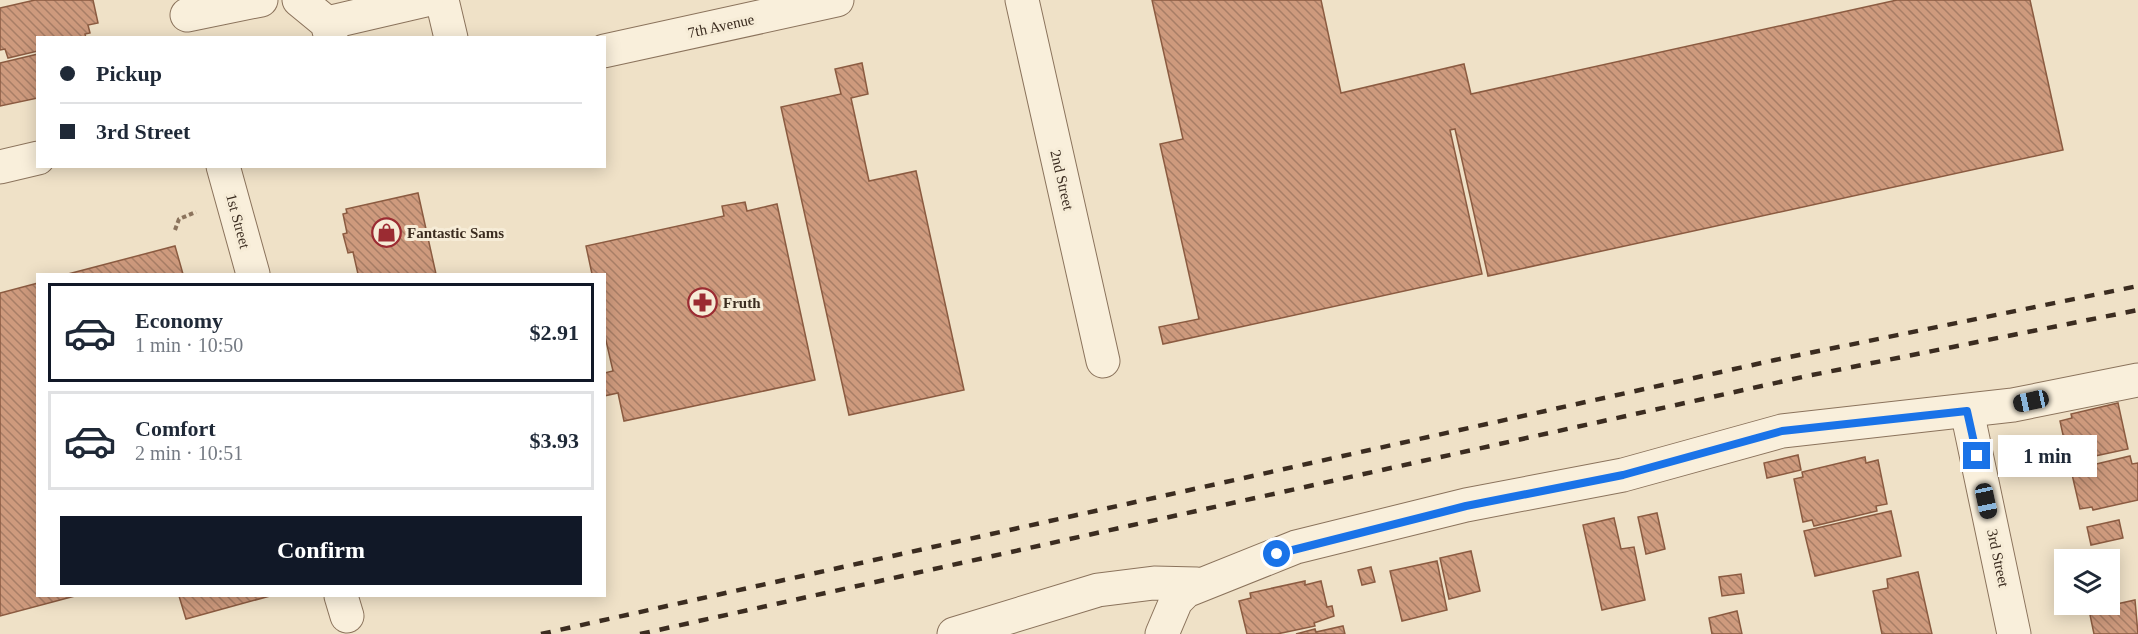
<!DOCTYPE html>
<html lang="en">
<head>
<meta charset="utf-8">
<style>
	:root { --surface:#fff; --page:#f2f2f3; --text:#1f2937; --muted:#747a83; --line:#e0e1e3; --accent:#111827 }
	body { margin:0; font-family:"Times New Roman",serif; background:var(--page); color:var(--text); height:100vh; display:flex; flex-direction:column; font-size:22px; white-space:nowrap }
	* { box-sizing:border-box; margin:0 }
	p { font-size:20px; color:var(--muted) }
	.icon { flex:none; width:33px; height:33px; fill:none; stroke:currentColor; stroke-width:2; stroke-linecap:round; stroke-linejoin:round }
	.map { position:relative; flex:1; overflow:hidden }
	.panel { position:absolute; left:36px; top:273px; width:570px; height:324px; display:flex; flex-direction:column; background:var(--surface); border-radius:0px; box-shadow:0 3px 15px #0003 }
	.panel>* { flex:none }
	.top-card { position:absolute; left:36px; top:36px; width:570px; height:132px; border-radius:0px; box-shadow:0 3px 15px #0003; display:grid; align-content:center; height:132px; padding:0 24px; background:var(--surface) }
	.tools { position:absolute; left:2054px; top:549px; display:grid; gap:12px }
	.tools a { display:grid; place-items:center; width:66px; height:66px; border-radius:0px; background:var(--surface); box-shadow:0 3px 15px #0003; font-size:30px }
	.end { position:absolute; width:27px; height:27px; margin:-14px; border:8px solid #1a73e8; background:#fff; box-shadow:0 0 0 3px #fff }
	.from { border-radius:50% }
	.bubble { position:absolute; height:42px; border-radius:0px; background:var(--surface); box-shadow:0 3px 15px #0003; font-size:20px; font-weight:700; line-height:42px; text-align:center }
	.car { position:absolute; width:18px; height:36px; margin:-18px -9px; border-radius:8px; box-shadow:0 0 4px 2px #0007; background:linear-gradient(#222 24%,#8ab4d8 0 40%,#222 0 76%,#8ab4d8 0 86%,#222 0) }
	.top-card b { display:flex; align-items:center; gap:21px; height:57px; font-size:22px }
	.top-card b+b { border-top:2px solid var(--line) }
	.top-card i { width:15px; height:15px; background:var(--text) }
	ul { padding:10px 0 0; list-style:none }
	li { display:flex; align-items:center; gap:18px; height:99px; margin:0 12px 9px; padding:0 12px; border:3px solid var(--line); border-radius:0px }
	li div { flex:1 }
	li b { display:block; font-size:22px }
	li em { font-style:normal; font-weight:700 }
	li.selected { border-color:var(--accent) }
	li>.icon { width:54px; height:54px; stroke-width:1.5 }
	.cta { display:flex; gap:12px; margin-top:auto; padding:12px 24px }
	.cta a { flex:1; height:69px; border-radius:0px; background:var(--accent); color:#fff; font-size:24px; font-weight:700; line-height:69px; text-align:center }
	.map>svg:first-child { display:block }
	.building { fill:url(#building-back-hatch); stroke:#8b5b41; stroke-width:1.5 }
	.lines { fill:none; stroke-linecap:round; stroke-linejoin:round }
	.minor-casing { stroke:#8b735c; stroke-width:35 }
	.path { stroke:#8b735c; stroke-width:4; stroke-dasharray:4.5 3; stroke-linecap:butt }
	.minor { stroke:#f9efdb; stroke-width:33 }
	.rail { stroke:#3b2c20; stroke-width:4.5; stroke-dasharray:10 10; stroke-linecap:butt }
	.route { stroke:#1a73e8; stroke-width:8 }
	.labels { text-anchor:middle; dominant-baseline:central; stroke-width:6; stroke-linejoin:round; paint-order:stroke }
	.street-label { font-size:15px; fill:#3b2c20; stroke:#f6ecd7 }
	.poi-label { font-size:15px; font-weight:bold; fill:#3b2c20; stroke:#f6ecd7; text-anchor:start }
</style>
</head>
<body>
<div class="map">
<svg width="2138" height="634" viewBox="0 0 2138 634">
	<defs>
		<pattern id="building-back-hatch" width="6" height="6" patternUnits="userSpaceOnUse" patternTransform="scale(1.5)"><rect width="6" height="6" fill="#ce9a7d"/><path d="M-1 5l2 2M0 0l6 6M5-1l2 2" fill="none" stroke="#a87e66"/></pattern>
	</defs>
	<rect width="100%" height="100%" fill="#efe1c7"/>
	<g class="building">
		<path d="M35,0H93L98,23L88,25L90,33L85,34L86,38H38V51L8,58L5,49L0,50V8Z"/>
		<path d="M1152,0H1321L1341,93L1464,64L1471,94L1897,0H2030L2063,150L1488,276L1455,129L1450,130L1482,274L1163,344L1159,327L1199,319L1160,144L1183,139Z"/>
		<path d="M38,54V98L0,106V63Z"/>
		<path d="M862,63L868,94L851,98L869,181L916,171L964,390L849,415L781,107L841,94L835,69Z"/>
		<path d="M418,193L436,274H358L353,252L348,253L343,234L347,233L343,214L347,213L346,209Z"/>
		<path d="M745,202L747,211L777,204L815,380L624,421L618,393L604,396V373L613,371L604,332V274H592L586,246L724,216L722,206Z"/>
		<path d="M175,246L183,274H68Z"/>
		<path d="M38,283V596H75L0,616V293Z"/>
		<path d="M2118,403L2128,449L2081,459V456L2068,458L2060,421L2072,418L2071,414Z"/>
		<path d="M1798,455L1801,470L1767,478L1764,463Z"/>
		<path d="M2130,456L2132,464L2138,463V500L2093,510L2092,507L2080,509L2071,470Z"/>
		<path d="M1865,457L1866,463L1878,460L1887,504L1876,506L1877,511L1814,526L1812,520L1803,522L1794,479L1803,477L1802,472Z"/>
		<path d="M1891,511L1901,556L1815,576L1804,531Z"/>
		<path d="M1657,513L1665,549L1646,554L1638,517Z"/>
		<path d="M1614,518L1621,549L1634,547L1645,600L1602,610L1583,525Z"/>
		<path d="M2119,520L2123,538L2091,545L2087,527Z"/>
		<path d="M1471,551L1480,591L1449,599L1440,558Z"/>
		<path d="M1437,561L1447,610L1402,621L1390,571Z"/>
		<path d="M1371,567L1375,582L1362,585L1358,570Z"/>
		<path d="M1918,572L1932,634H1882L1873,591L1888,588L1887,579Z"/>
		<path d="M1741,574L1744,593L1722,596L1719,577Z"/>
		<path d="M1305,581V585L1321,581L1327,607L1332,606L1334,616L1314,623L1315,626L1277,634H1247L1239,601L1251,598L1250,593Z"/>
		<path d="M179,596H270L186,619Z"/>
		<path d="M2135,600L2138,634H2094L2089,610Z"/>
		<path d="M1737,611L1742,634H1712L1709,618Z"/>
		<path d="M1343,626L1345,634H1296L1315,629L1316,632Z"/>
	</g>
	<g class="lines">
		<defs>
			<g id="minor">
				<path d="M299,0L327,23L331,38"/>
				<path d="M442,0L451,38"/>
				<path d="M1022,0L1103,361"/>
				<path d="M187,15L261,0"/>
				<path d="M327,23L426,0"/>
				<path d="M604,51L837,0"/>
				<path d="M223,166L253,274"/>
				<path d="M0,167L38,158"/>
				<path d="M1967,411L2014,634"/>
				<path d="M341,596L347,616"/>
				<path d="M954,634L1098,590L1154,583L1197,584"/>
				<path d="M1162,634L1176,601L1186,591L1296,547L1466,505L1623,475L1782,431L2013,405L2138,380"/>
			</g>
		</defs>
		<use href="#minor" class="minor-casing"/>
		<path class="path" d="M175,230L179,219L196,212"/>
		<use href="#minor" class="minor"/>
		<g class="rail">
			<path d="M541,634L1775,360L2138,286"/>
			<path d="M640,634L1807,376L2138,310"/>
		</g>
	</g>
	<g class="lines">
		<path class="route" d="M1277,554L1466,506L1623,475L1782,431L1967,411L1977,456"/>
	</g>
	<defs>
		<symbol id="shop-ring" viewBox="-11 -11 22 22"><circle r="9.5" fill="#f6ecd7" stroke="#9b2b32" stroke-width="1.5"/><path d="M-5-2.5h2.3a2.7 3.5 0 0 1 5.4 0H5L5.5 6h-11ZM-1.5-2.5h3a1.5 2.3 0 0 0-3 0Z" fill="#9b2b32"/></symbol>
		<symbol id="pharmacy-ring" viewBox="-11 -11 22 22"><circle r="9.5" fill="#f6ecd7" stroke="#9b2b32" stroke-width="1.5"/><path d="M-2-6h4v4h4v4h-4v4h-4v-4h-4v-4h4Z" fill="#9b2b32"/></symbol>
	</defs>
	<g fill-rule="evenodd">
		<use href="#shop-ring" x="370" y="216" width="33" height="33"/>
		<use href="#pharmacy-ring" x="686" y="286" width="33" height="33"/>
	</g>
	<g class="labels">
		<g class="street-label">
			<text transform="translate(721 26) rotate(-12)">7th Avenue</text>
			<text transform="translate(1062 180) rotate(77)">2nd Street</text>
			<text transform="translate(238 221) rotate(75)">1st Street</text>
			<text transform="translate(1998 558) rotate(78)">3rd Street</text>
		</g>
		<g class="poi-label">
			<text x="407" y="233">Fantastic Sams</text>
			<text x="723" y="303">Fruth</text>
		</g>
	</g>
</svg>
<div class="tools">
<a><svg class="icon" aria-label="layers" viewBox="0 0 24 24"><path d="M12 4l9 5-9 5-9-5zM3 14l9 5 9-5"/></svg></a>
</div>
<i class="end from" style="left:1277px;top:554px"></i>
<i class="end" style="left:1977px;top:456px"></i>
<div class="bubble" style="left:1998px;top:435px;width:99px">1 min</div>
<i class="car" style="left:2031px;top:401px;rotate:258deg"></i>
<i class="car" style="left:1986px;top:501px;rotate:168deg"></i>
<div class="top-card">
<b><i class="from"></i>Pickup</b>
<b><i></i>3rd Street</b>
</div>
<section class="panel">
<ul>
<li class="selected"><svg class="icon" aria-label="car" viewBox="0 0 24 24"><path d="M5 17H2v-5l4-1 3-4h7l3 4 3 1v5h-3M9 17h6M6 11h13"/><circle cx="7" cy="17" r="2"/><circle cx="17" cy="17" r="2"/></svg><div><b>Economy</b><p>1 min · 10:50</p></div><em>$2.91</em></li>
<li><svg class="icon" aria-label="car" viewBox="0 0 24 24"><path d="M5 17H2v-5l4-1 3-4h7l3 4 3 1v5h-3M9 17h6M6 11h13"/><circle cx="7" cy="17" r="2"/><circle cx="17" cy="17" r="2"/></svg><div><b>Comfort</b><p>2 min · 10:51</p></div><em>$3.93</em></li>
</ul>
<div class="cta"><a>Confirm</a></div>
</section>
</div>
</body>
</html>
